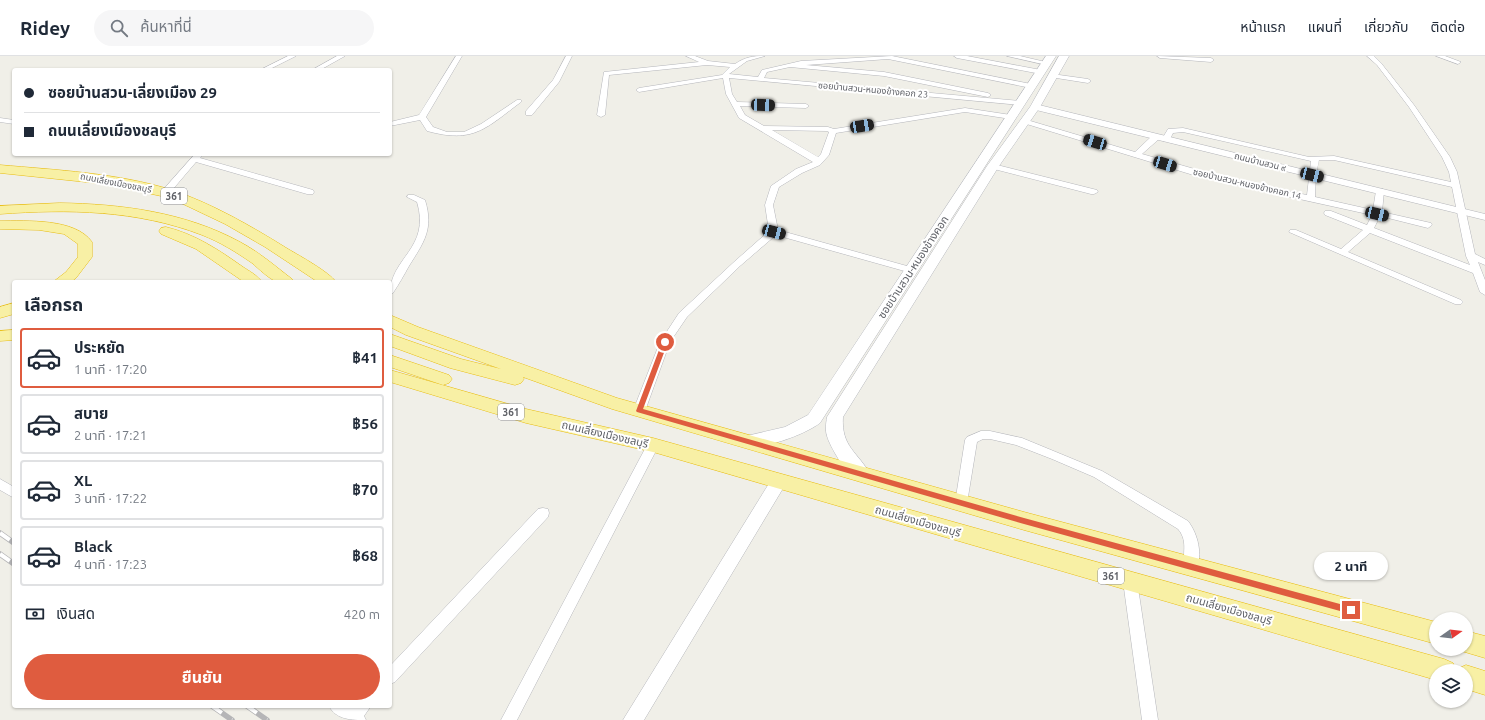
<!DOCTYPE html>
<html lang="th">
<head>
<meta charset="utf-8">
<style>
	:root { --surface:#fff; --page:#f6f6f7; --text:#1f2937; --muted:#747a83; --line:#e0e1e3; --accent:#df5c3f }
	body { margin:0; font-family:Ubuntu,"Noto Sans Thai",sans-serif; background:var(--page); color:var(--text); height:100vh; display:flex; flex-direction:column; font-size:15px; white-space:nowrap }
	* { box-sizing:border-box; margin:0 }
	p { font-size:13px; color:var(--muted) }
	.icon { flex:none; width:22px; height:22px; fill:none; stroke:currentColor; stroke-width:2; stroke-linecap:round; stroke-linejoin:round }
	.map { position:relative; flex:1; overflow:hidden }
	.side { position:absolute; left:12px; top:224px; width:380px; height:428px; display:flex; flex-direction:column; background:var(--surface); border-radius:4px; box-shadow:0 1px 3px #0004 }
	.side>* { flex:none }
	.hud { position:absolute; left:12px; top:12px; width:380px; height:88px; border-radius:4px; box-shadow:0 1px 3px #0004; display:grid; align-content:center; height:88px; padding:0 12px; background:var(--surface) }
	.needle { width:26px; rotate:76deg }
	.controls { position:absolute; left:1429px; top:556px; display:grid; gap:8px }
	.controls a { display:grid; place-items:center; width:44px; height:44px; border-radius:50%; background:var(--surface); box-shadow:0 1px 3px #0004; font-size:20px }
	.end { position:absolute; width:18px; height:18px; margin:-9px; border:5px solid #df5c3f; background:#fff; box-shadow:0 0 0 2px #fff }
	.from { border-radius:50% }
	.bubble { position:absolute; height:28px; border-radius:14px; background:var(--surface); box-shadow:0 1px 3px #0004; font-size:13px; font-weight:700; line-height:28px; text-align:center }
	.car { position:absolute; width:12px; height:24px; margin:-12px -6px; border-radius:5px; box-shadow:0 0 3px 1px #0007; background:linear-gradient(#222 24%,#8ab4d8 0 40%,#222 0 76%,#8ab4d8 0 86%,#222 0) }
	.hud b { display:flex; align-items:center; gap:14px; height:38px; font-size:15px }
	.hud b+b { border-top:1px solid var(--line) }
	.hud i { width:10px; height:10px; background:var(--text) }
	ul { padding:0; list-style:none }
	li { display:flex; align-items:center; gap:12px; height:60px; margin:0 8px 6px; padding:0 4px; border:2px solid var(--line); border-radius:4px }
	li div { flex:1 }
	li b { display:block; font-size:15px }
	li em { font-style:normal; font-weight:700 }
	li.on { border-color:var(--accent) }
	li>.icon { width:36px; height:36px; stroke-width:1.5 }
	h2 { padding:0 12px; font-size:18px; line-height:48px }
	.pay { display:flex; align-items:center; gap:10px; height:44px; padding:0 12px; font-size:15px }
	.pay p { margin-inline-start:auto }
	.action { display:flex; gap:8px; margin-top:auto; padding:8px 12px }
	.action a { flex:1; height:46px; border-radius:24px; background:var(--accent); color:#fff; font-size:16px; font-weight:700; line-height:46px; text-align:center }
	header { display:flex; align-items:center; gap:24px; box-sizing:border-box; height:56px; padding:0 20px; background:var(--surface); border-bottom:1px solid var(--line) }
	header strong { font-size:19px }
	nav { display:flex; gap:22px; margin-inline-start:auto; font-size:14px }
	.search { width:280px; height:36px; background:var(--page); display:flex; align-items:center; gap:10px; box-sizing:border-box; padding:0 14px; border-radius:22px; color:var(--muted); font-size:15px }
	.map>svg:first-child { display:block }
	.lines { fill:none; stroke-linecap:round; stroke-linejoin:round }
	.minor-casing { stroke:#b5b6bb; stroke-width:1 }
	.tertiary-casing { stroke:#b5b6bb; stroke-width:1 }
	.secondary-casing { stroke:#b6b8be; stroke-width:1 }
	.trunk-casing { stroke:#e8bc0f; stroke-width:1 }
	.minor { fill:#fff; fill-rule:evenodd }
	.tertiary { fill:#fff; fill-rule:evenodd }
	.secondary { fill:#fff; fill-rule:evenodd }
	.trunk { fill:#f8f0a5; fill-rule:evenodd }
	.rail-casing { stroke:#b5b5b7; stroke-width:5.5 }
	.rail { stroke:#fff; stroke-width:4; stroke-dasharray:12; stroke-linecap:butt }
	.route { fill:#df5c3f }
	.labels { text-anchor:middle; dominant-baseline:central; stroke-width:4; stroke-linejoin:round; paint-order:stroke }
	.far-street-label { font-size:9px; fill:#5f6167; stroke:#fff }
	.shield { fill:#fff; stroke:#8f9095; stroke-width:1 }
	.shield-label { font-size:10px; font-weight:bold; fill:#5f6167 }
	.street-label { font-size:11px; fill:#5f6167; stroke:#fff }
</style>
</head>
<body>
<header>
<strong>Ridey</strong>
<div class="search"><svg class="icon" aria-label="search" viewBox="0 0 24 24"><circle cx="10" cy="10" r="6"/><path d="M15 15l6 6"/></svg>ค้นหาที่นี่</div>
<nav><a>หน้าแรก</a><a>แผนที่</a><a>เกี่ยวกับ</a><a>ติดต่อ</a></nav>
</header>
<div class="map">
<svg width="1485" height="664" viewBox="0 0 1485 664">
	<rect width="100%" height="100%" fill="#f0efe8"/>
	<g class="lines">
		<defs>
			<g id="minor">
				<path d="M288,0H296L268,14H260Z"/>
				<path d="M337,0H345L320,14H312Z"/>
				<path d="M456,0H462L426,61L433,71L447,76H464L481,68L517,44H521V46C486,72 474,88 427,75L420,64L390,70V66L419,59Z"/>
				<path d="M566,0H572L559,26L532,59H526V55L553,24Z"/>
				<path d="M686,0H695L708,5L735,8C745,1 753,0 765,0L747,5L729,18L758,21L762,14L801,5L892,0L1031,28L1034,30L1031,32L888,3L806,9L884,16L988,37L991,39L988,41L884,20L790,11L767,16L764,22L1020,45L1023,47L1020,49L729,22L732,38L737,46L806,48L809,50L806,52L740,50L745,59L764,70L828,71L834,73L965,52L1011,59L1015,61L1011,63L965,56L836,77L829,99L820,109L802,117L779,131L773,149L778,174L914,212L916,214L914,216H908L776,179L740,210L687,261L670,286L645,355L643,358H635L633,355L660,286L679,257L734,206L769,175L765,149L771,130L796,113L813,106L739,62L726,38L723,22L639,36L636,34L639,32L722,19L730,11L707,9L609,19L605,59L601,61L597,59L604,16L699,6ZM772,74L827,75L829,76L821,98L818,101Z"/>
				<path d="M954,0H967L1041,14L1044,16L1041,18L957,2Z"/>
				<path d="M1007,0H1020L1050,7L1047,9Z"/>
				<path d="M1157,0L1211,2L1214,4L1211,6L1160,2Z"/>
				<path d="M1367,0H1374L1381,7L1414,49L1450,101L1457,116L1475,198L1485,203V209L1478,206L1485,224V239L1480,236L1473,217L1370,177L1348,196L1461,244L1463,246L1461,248H1455L1289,176L1290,174H1296L1341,193L1363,174L1325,159L1324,157L1325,155H1331L1367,169L1372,159L1240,130L1190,118L1020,66L1024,64H1027L1135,96L1153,79H1159V83L1142,98L1240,126L1307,139L1311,105L1183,76L1173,77L1169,85H1163L1162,83L1168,73L1183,72L1309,101L1334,100L1451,126L1449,116L1442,101L1409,51L1377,9ZM1319,104H1334L1452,131L1466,200L1470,209L1374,172L1380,160L1428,172L1432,169L1431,167L1382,156L1384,135L1383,133H1377L1376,135L1373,154L1315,141L1316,119Z"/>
				<path d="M1436,0H1445L1461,6L1458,8Z"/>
				<path d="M1052,18L1088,23L1091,25L1088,27L1050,21L1049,20Z"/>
				<path d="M0,62L14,64V68L0,66Z"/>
				<path d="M195,98H204L200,102L313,134L314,136L313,138H307L196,106L168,139H162L161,137L162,135Z"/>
				<path d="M990,108H993L1097,134L1098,136L1094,138H1091L990,112Z"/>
				<path d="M408,139H414L425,144C434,173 424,186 409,210C404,219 399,228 393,237L390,238C390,201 431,193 417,146L407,141Z"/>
				<path d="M981,375H990L1022,382L1102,415L1188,465C1198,478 1203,499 1196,514L1191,516L1186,514C1180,501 1190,487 1178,473L1094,421L1052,403L1016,389L990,383H983L977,386L967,447L965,451L961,452L957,451L955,447L965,384L967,381Z"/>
				<path d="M653,385L657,386L659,389L517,664H501L647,389L649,386Z"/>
				<path d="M0,423L14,431V442L0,434Z"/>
				<path d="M543,452L548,453L549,457L548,461L395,626L390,628V610L538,453Z"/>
				<path d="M1130,519L1135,521L1137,525L1158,664H1142L1123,525L1125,521Z"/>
				<path d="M329,650H371L364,660L366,664C352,664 336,664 329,650Z"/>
			</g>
			<g id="tertiary">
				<path d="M1035,48L1485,158V164L1032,53L1031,51L1032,49Z"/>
				<path d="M779,419L785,421L787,425L785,429L644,664H623L773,421Z"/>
			</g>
			<g id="secondary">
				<path d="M1046,0H1056L820,367C804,379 761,395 742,389L739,385L742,381L785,371L808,359Z"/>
				<path d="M1059,0H1069L1040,51L999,110L843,361C841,391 858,396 870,418L867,423C863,424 859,426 855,423C846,417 830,391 827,380C825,374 826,368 827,361L987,110L1030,51Z"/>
			</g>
			<g id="trunk">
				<path d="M0,109C57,114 117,117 172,134C213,148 251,170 288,193C300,200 329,216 336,226H318L265,191L225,168L183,148L161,140L105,128L0,117Z"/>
				<path d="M60,147C121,148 185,156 240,186C259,196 275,210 292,223L295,226C290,226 281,228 277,226C268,222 259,213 252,207C236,196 220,186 202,179C137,154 68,153 0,158V150Z"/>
				<path d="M0,165C27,165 75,162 92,186V201L76,222L71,226H53L66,216L78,201V188L64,178L39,174L0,173Z"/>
				<path d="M166,171C195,178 219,194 243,211C249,215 257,219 262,226H244L196,193L161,178L159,175L161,172Z"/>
				<path d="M14,247V258L0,262V251Z"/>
				<path d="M390,259L418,271L617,342L1024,456L1436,566V588L1024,474L612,353L523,321L524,323L521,327L515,329L450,312L390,290V278L461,303L501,313L406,279L390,271Z"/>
				<path d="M14,274V284L0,285V275Z"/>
				<path d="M390,299L449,319L452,323L449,327L443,329L390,311Z"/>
				<path d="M390,314L526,353L653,382L1444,603L1453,607L1456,615L1457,613L1466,609L1485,615V639L1466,633V615H1436V624L653,396L526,367L390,326Z"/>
				<path d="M1466,575L1485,580V602L1458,594L1466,593Z"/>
			</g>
		</defs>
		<use href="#minor" class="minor-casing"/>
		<use href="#tertiary" class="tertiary-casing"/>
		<use href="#secondary" class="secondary-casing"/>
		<use href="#trunk" class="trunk-casing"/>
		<use href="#minor" class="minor"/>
		<use href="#tertiary" class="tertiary"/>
		<use href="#secondary" class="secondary"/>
		<use href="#trunk" class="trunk"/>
		<defs>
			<g id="rail">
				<path d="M0,477L14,487"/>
				<path d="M0,498L14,508"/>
				<path d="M212,650L232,664"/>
				<path d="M247,650L267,664"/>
			</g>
		</defs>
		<use href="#rail" class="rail-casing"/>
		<use href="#rail" class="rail"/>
	</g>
	<path class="route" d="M665,284L668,286L643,353L1024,462L1351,551L1355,554L1351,558L1024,468L637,356L636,355L662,286Z"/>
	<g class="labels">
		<g class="far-street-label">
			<text transform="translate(873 34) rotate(5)">ซอยบ้านสวน-หนองข้างคอก 23</text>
			<text transform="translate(1260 106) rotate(14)">ถนนบ้านสวน ๙</text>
			<text transform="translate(116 127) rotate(11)">ถนนเลี่ยงเมืองชลบุรี</text>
			<text transform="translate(1247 128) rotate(13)">ซอยบ้านสวน-หนองข้างคอก 14</text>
		</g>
		<g class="shield">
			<rect x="161" y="132" width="26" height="16" rx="3"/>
			<rect x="498" y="348" width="26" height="16" rx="3"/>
			<rect x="1098" y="512" width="26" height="16" rx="3"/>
		</g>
		<g class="shield-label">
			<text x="174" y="140">361</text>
			<text x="511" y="356">361</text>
			<text x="1111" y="520">361</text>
		</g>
		<g class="street-label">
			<text transform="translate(913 211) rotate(-57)">ซอยบ้านสวน-หนองข้างคอก</text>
			<text transform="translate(605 378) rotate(13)">ถนนเลี่ยงเมืองชลบุรี</text>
			<text transform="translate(918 465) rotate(16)">ถนนเลี่ยงเมืองชลบุรี</text>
			<text transform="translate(1229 553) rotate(16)">ถนนเลี่ยงเมืองชลบุรี</text>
		</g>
	</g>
</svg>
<div class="controls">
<a><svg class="needle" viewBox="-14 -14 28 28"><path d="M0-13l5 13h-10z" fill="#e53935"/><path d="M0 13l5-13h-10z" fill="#747a83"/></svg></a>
<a><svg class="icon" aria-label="layers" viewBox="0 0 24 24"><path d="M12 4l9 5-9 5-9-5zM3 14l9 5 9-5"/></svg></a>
</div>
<i class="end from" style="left:665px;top:286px"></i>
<i class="end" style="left:1351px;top:554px"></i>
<div class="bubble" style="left:1314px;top:496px;width:74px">2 นาที</div>
<i class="car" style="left:763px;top:49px;rotate:92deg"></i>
<i class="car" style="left:862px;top:70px;rotate:81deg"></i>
<i class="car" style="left:1095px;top:86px;rotate:287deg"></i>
<i class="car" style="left:1165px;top:108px;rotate:107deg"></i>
<i class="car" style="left:1312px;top:119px;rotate:104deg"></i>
<i class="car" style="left:1377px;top:158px;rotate:103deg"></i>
<i class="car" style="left:774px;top:176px;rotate:105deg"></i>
<div class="hud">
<b><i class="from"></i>ซอยบ้านสวน-เลี่ยงเมือง 29</b>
<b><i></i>ถนนเลี่ยงเมืองชลบุรี</b>
</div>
<section class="side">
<h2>เลือกรถ</h2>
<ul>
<li class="on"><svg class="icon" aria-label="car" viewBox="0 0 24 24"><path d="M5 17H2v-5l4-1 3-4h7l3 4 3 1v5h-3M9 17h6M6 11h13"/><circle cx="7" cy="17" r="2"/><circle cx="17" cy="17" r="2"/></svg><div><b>ประหยัด</b><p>1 นาที · 17:20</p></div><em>฿41</em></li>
<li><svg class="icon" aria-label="car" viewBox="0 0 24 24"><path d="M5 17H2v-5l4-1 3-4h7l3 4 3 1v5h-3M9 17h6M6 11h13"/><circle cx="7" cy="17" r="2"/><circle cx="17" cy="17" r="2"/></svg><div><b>สบาย</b><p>2 นาที · 17:21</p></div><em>฿56</em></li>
<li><svg class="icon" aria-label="car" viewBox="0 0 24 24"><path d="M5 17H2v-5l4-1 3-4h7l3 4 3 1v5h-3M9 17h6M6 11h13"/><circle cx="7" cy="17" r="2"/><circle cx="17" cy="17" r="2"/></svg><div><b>XL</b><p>3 นาที · 17:22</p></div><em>฿70</em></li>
<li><svg class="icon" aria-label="car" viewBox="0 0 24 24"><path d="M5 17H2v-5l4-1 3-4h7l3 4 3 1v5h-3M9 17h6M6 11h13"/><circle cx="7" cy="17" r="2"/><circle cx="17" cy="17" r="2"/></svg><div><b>Black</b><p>4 นาที · 17:23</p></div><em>฿68</em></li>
</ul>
<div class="pay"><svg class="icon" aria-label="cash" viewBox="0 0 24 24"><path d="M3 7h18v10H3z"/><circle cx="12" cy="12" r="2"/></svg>เงินสด<p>420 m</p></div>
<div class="action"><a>ยืนยัน</a></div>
</section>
</div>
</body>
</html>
